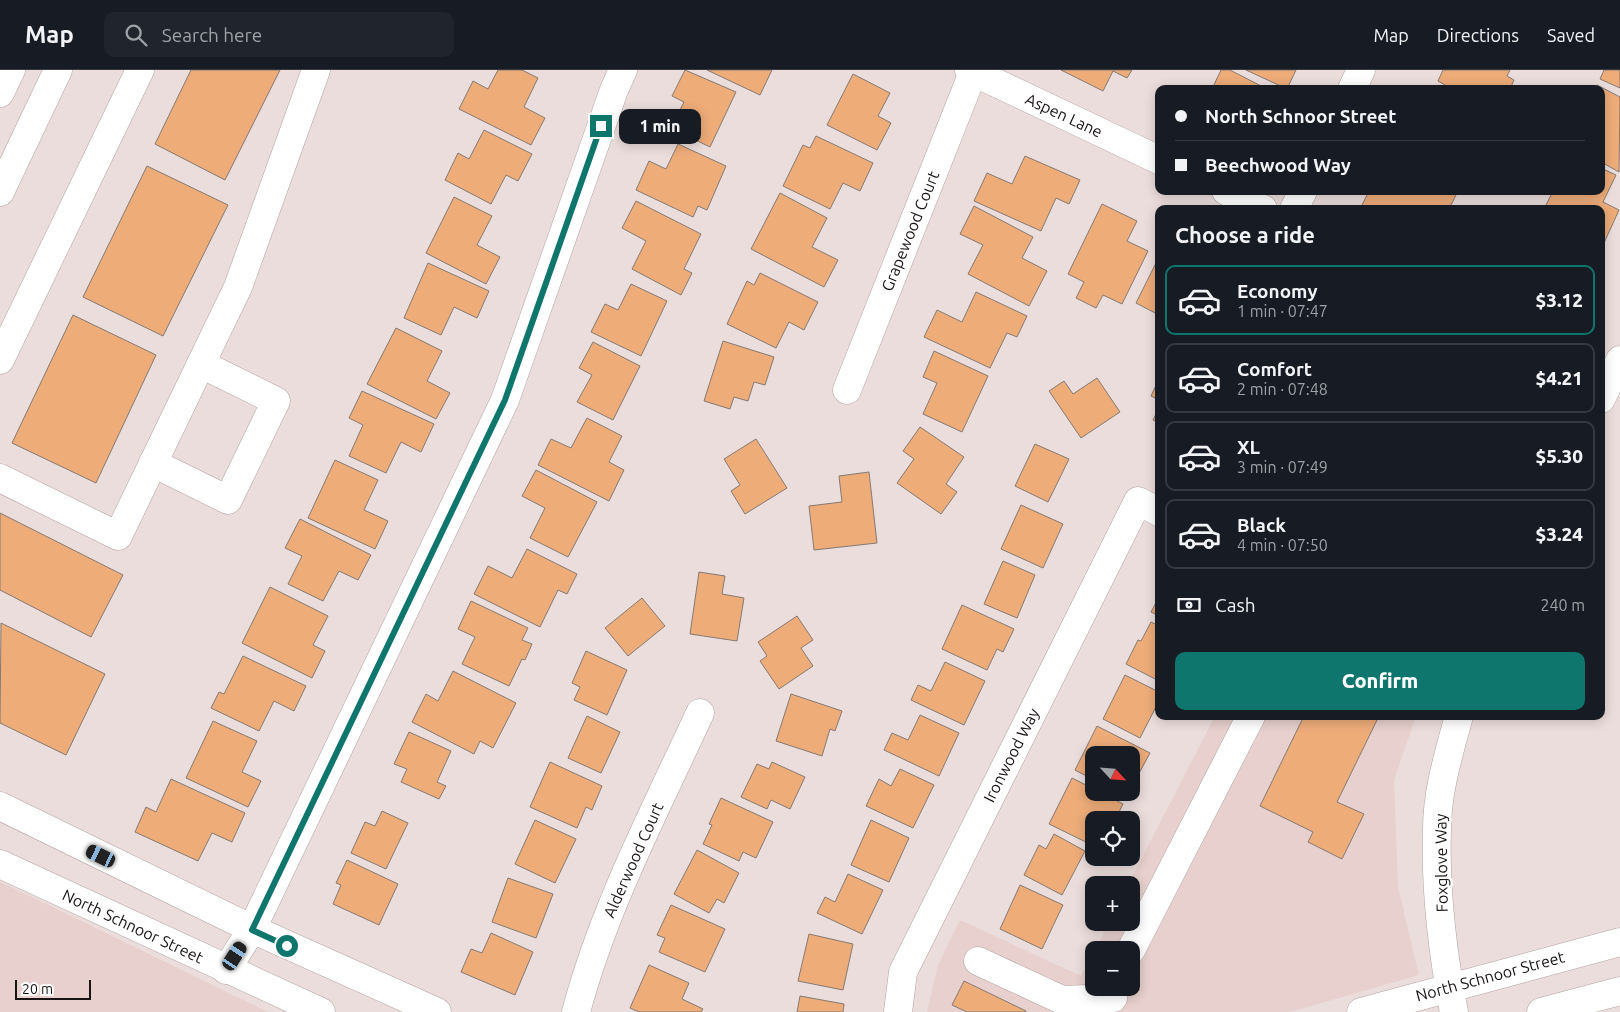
<!DOCTYPE html>
<html lang="en">
<head>
<meta charset="utf-8">
<style>
	:root { --surface:#171b24; --page:#20242c; --text:#f1f3f6; --muted:#9ea1a6; --line:#363941; --accent:#0f766e }
	body { margin:0; font-family:Ubuntu,sans-serif; background:var(--page); color:var(--text); height:100vh; display:flex; flex-direction:column; font-size:19px; white-space:nowrap }
	* { box-sizing:border-box; margin:0 }
	p { font-size:16px; color:var(--muted) }
	.icon { flex:none; width:28px; height:28px; fill:none; stroke:currentColor; stroke-width:2; stroke-linecap:round; stroke-linejoin:round }
	.map { position:relative; flex:1; overflow:hidden }
	.drawer { position:absolute; left:1155px; top:135px; width:450px; height:515px; display:flex; flex-direction:column; background:var(--surface); border-radius:10px; box-shadow:0 2px 12px #0003 }
	.drawer>* { flex:none }
	.banner { position:absolute; left:1155px; top:15px; width:450px; height:110px; border-radius:10px; box-shadow:0 2px 12px #0003; display:grid; align-content:center; height:110px; padding:0 20px; background:var(--surface) }
	.needle { width:32px; rotate:116deg }
	.controls { position:absolute; left:1085px; top:676px; display:grid; gap:10px }
	.controls a { display:grid; place-items:center; width:55px; height:55px; border-radius:10px; background:var(--surface); box-shadow:0 2px 12px #0003; font-size:25px }
	.scale { position:absolute; left:15px; bottom:12px; width:76px; box-sizing:border-box; padding-left:5px; border:2px solid #181413; border-top:0; font-size:14px; line-height:18px; white-space:nowrap; color:#181413; -webkit-text-stroke:4px #fff; paint-order:stroke }
	.end { position:absolute; width:22px; height:22px; margin:-11px; border:6px solid #0f766e; background:#fff; box-shadow:0 0 0 2px #fff }
	.from { border-radius:50% }
	.bubble { position:absolute; height:35px; border-radius:10px; background:var(--surface); box-shadow:0 2px 12px #0003; font-size:16px; font-weight:800; line-height:35px; text-align:center }
	.car { position:absolute; width:15px; height:30px; margin:-15px -8px; border-radius:6px; box-shadow:0 0 4px 1px #0007; background:linear-gradient(#222 24%,#8ab4d8 0 40%,#222 0 76%,#8ab4d8 0 86%,#222 0) }
	.banner b { display:flex; align-items:center; gap:18px; height:48px; font-size:19px }
	.banner b+b { border-top:1px solid var(--line) }
	.banner i { width:12px; height:12px; background:var(--text) }
	ul { padding:0; list-style:none }
	li { display:flex; align-items:center; gap:15px; height:70px; margin:0 10px 8px; padding:0 10px; border:2px solid var(--line); border-radius:10px }
	li div { flex:1 }
	li b { display:block; font-size:19px }
	li em { font-style:normal; font-weight:800 }
	li.active { border-color:var(--accent) }
	li>.icon { width:45px; height:45px; stroke-width:1.5 }
	h2 { padding:0 20px; font-size:22px; line-height:60px }
	.pay { display:flex; align-items:center; gap:12px; height:55px; padding:0 20px; font-size:19px }
	.pay p { margin-inline-start:auto }
	.action { display:flex; gap:10px; margin-top:auto; padding:10px 20px }
	.action a { flex:1; height:58px; border-radius:10px; background:var(--accent); color:#fff; font-size:20px; font-weight:800; line-height:58px; text-align:center }
	header { display:flex; align-items:center; gap:30px; box-sizing:border-box; height:70px; padding:0 25px; background:var(--surface); border-bottom:1px solid var(--line) }
	header strong { font-size:24px }
	nav { display:flex; gap:28px; margin-inline-start:auto; font-size:18px }
	.search { width:350px; height:45px; background:var(--page); display:flex; align-items:center; gap:12px; box-sizing:border-box; padding:0 18px; border-radius:10px; color:var(--muted); font-size:19px }
	.map>svg:first-child { display:block }
	.built { fill:#e7d0cd }
	.building { fill:#eeac79; stroke:#847a73 }
	.lines { fill:none; stroke-linecap:round; stroke-linejoin:round }
	.minor-casing { stroke:#b0a3a1; stroke-width:29 }
	.major-casing { stroke:#b0a3a1; stroke-width:29 }
	.minor { stroke:#fff; stroke-width:28 }
	.major { stroke:#fff; stroke-width:28 }
	.route { stroke:#0f766e; stroke-width:6 }
	.labels { text-anchor:middle; dominant-baseline:central; stroke-width:5; stroke-linejoin:round; paint-order:stroke }
	.street-label { font-size:16px; fill:#181413; stroke:#fff }
</style>
</head>
<body>
<header>
<strong>Map</strong>
<div class="search"><svg class="icon" aria-label="search" viewBox="0 0 24 24"><circle cx="10" cy="10" r="6"/><path d="M15 15l6 6"/></svg>Search here</div>
<nav><a>Map</a><a>Directions</a><a>Saved</a></nav>
</header>
<div class="map">
<svg width="1620" height="942" viewBox="0 0 1620 942">
	<rect width="100%" height="100%" fill="#ebdddb"/>
	<g class="built">
		<path d="M1215,646H1416L1394,710L1398,817L1419,905L1290,942H927L938,895L960,850L1081,906L1094,882V918H1131V880H1095L1109,853L1131,852V815H1128Z"/>
		<path d="M0,812L36,829L268,942H0Z"/>
	</g>
	<g class="building">
		<path d="M191,0H280L225,110L155,74Z"/>
		<path d="M498,0H522L538,8L524,37L545,48L531,75L459,39L473,11L488,19Z"/>
		<path d="M685,0L736,22L710,77L671,58L684,32L672,26Z"/>
		<path d="M707,0H772L760,25Z"/>
		<path d="M1061,0H1132L1127,8L1113,1L1103,21Z"/>
		<path d="M1221,0H1230L1267,19H1212Z"/>
		<path d="M1246,0H1296L1287,19Z"/>
		<path d="M1443,0H1510L1507,6L1514,10L1510,19H1452L1438,11Z"/>
		<path d="M1604,0H1620V18L1600,9Z"/>
		<path d="M853,4L890,23L878,46L891,53L877,80L827,55Z"/>
		<path d="M1597,15L1620,27L1619,102L1601,92V19H1595Z"/>
		<path d="M484,60L532,84L518,111L506,105L491,134L445,110L458,83L469,89Z"/>
		<path d="M816,66L873,93L860,121L843,113L830,139L783,116L803,75L810,78Z"/>
		<path d="M678,74L726,96L707,140L698,136L693,147L636,120L649,91L666,99Z"/>
		<path d="M1025,86L1080,110L1069,134L1056,128L1041,161L974,131L987,103L1012,114Z"/>
		<path d="M147,96L228,135L163,266L83,227Z"/>
		<path d="M1601,98L1616,105L1603,132L1619,140L1604,173L1601,172V139H1544L1553,121H1601Z"/>
		<path d="M1369,121H1458L1449,139H1360Z"/>
		<path d="M780,123L827,148L812,177L838,190L824,217L751,179Z"/>
		<path d="M454,127L492,146L477,175L500,187L486,214L426,183Z"/>
		<path d="M636,131L701,164L684,199L692,203L681,225L632,199L646,171L622,158Z"/>
		<path d="M1102,134L1137,151L1127,171L1148,181L1122,234L1103,225L1096,238L1076,228L1084,212L1068,204Z"/>
		<path d="M974,136L1033,167L1022,188L1047,201L1029,236L968,204L983,175L960,164Z"/>
		<path d="M1159,187V245L1136,233Z"/>
		<path d="M428,193L489,221L477,248L454,237L441,265L404,248Z"/>
		<path d="M760,203L818,232L804,260L789,252L776,278L727,254L747,211L754,215Z"/>
		<path d="M631,214L667,231L641,286L591,262L605,234L618,240Z"/>
		<path d="M976,222L1027,246L1017,267L1007,263L990,298L924,267L937,240L962,252Z"/>
		<path d="M73,245L156,285L96,413L12,373Z"/>
		<path d="M396,258L442,281L427,311L450,323L436,349L367,314Z"/>
		<path d="M723,271L774,287L765,315L754,312L748,331L734,327L730,339L704,331Z"/>
		<path d="M593,272L640,296L613,350L577,332L592,305L579,298Z"/>
		<path d="M934,281L988,306L962,362L923,344L937,313L923,307Z"/>
		<path d="M1097,308L1120,342L1081,368L1049,321L1064,311L1073,324Z"/>
		<path d="M1159,309V330L1151,326Z"/>
		<path d="M362,321L434,354L421,382L401,372L386,403L349,386L363,355L349,348Z"/>
		<path d="M1159,338V353L1153,350Z"/>
		<path d="M587,348L622,366L609,392L624,400L609,431L538,395L551,369L571,378Z"/>
		<path d="M920,357L964,387L946,414L957,422L941,444L897,413L914,389L903,381Z"/>
		<path d="M756,369L787,418L745,444L731,421L740,415L724,389Z"/>
		<path d="M1035,374L1069,389L1048,432L1015,416Z"/>
		<path d="M335,390L378,410L364,440L388,451L375,479L308,448Z"/>
		<path d="M536,400L597,432L568,487L530,468L545,438L522,426Z"/>
		<path d="M869,402L877,473L814,480L809,436L842,432L839,406Z"/>
		<path d="M1021,435L1063,454L1043,498L1001,479Z"/>
		<path d="M0,443L123,505L91,567L0,520Z"/>
		<path d="M300,449L371,485L358,510L339,501L323,531L288,514L302,486L285,478Z"/>
		<path d="M527,479L577,504L567,524L558,520L540,557L474,524L488,496L512,508Z"/>
		<path d="M1003,491L1035,505L1017,548L984,534Z"/>
		<path d="M699,502L725,506L722,524L744,528L737,571L690,564Z"/>
		<path d="M270,517L328,546L313,575L325,581L312,608L242,573Z"/>
		<path d="M1159,527V546L1151,542Z"/>
		<path d="M642,528L665,556L628,586L605,558Z"/>
		<path d="M471,531L528,558L522,570L532,574L525,590L522,589L509,616L462,594L475,567L458,559Z"/>
		<path d="M962,535L1014,559L1003,582L997,579L987,600L942,579Z"/>
		<path d="M797,546L813,570L801,578L813,596L779,619L760,591L767,586L758,572Z"/>
		<path d="M1151,552L1159,556V611L1126,594L1138,570L1141,571Z"/>
		<path d="M1,553L105,604L66,685L0,653Z"/>
		<path d="M586,581L627,600L607,645L574,630L580,617L572,613Z"/>
		<path d="M243,586L306,616L294,641L274,631L259,661L211,638L219,622L224,624Z"/>
		<path d="M945,592L985,611L964,655L911,630L918,615L931,621Z"/>
		<path d="M453,601L516,633L493,678L480,671L474,684L412,652L426,624L438,631Z"/>
		<path d="M1125,605L1159,622V631L1140,668L1103,649Z"/>
		<path d="M791,624L842,641L835,661L830,659L822,686L776,671Z"/>
		<path d="M920,645L959,663L939,706L884,680L892,663L908,670Z"/>
		<path d="M587,646L620,662L601,703L568,688Z"/>
		<path d="M1304,646H1379L1337,732L1364,744L1342,789L1308,772L1313,762L1260,736Z"/>
		<path d="M213,651L257,671L242,702L261,711L248,737L186,708Z"/>
		<path d="M1097,656L1150,683L1137,707L1131,704V685H1094V710L1075,700Z"/>
		<path d="M409,662L451,681L437,712L446,716L439,729L401,712L407,699L394,694Z"/>
		<path d="M550,692L602,716L592,740L586,737L577,758L530,737Z"/>
		<path d="M772,692L805,707L790,739L771,730L767,739L741,727L757,694L769,699Z"/>
		<path d="M900,699L934,715L913,758L866,736L879,709L891,716Z"/>
		<path d="M1072,708L1094,719V722H1100L1123,734L1115,750H1094V768L1090,774L1049,754Z"/>
		<path d="M171,709L245,743L232,772L212,763L198,791L135,762L146,737L156,742Z"/>
		<path d="M721,728L773,752L756,788L743,782L739,791L703,774L712,755L709,754Z"/>
		<path d="M382,741L408,753L386,799L351,783L365,752L375,756Z"/>
		<path d="M535,750L576,769L555,813L515,794Z"/>
		<path d="M871,750L909,768L889,812L851,795Z"/>
		<path d="M1054,764L1085,781L1062,825L1024,805L1039,775L1046,779Z"/>
		<path d="M697,780L739,803L724,833L717,829L709,843L674,824Z"/>
		<path d="M347,790L398,814L379,855L333,834L341,815L336,813Z"/>
		<path d="M848,804L883,820L862,864L817,843L825,827L835,832Z"/>
		<path d="M508,808L553,824L536,868L492,852Z"/>
		<path d="M1020,815L1063,835L1042,879L1000,859Z"/>
		<path d="M671,835L725,859L705,902L659,882L665,868L657,865Z"/>
		<path d="M491,863L533,882L515,925L461,902L471,879L482,883Z"/>
		<path d="M809,864L853,874L843,920L798,911Z"/>
		<path d="M649,895L689,913L682,929L703,939L701,942H639L630,938Z"/>
		<path d="M964,911L1026,941V942H967L952,935Z"/>
		<path d="M800,926L844,934L843,942H797Z"/>
	</g>
	<g class="lines">
		<defs>
			<g id="minor">
				<path d="M969,0L1159,90"/>
				<path d="M1352,19L1361,0"/>
				<path d="M1226,121L1263,139"/>
				<path d="M1294,139L1303,121"/>
				<path d="M0,290L140,0"/>
				<path d="M847,320L974,0"/>
				<path d="M1601,329L1620,290"/>
				<path d="M153,393L228,430L276,331L201,294"/>
				<path d="M0,408L118,466L238,217L316,0"/>
				<path d="M0,736L252,859L437,942"/>
				<path d="M0,794L321,942"/>
				<path d="M1131,880L1251,646"/>
				<path d="M978,891L1062,930L1113,928"/>
				<path d="M226,900L252,859L505,330L614,20L623,0"/>
				<path d="M576,942C604,837 655,741 700,643"/>
				<path d="M898,942L903,902L1138,431L1159,442"/>
				<path d="M1361,942L1620,872"/>
				<path d="M1454,942C1443,885 1435,817 1437,759C1437,721 1449,683 1459,646"/>
				<path d="M1541,942L1620,921"/>
			</g>
			<g id="major">
				<path d="M0,23L11,0"/>
				<path d="M0,122L58,0"/>
			</g>
		</defs>
		<use href="#minor" class="minor-casing"/>
		<use href="#major" class="major-casing"/>
		<use href="#minor" class="minor"/>
		<use href="#major" class="major"/>
	</g>
	<g class="lines">
		<path class="route" d="M287,876L252,860L505,330L601,56"/>
	</g>
	<g class="labels">
		<g class="street-label">
			<text transform="translate(1064 45) rotate(25)">Aspen Lane</text>
			<text transform="translate(910 161) rotate(-68)">Grapewood Court</text>
			<text transform="translate(1011 685) rotate(-63)">Ironwood Way</text>
			<text transform="translate(633 790) rotate(-66)">Alderwood Court</text>
			<text transform="translate(1441 793) rotate(-91)">Foxglove Way</text>
			<text transform="translate(133 856) rotate(25)">North Schnoor Street</text>
			<text transform="translate(1490 906) rotate(-15)">North Schnoor Street</text>
		</g>
	</g>
</svg>
<div class="controls">
<a><svg class="needle" viewBox="-14 -14 28 28"><path d="M0-13l5 13h-10z" fill="#e53935"/><path d="M0 13l5-13h-10z" fill="#9ea1a6"/></svg></a>
<a><svg class="icon" aria-label="locate" viewBox="0 0 24 24"><circle cx="12" cy="12" r="6"/><path d="M12 2v4M12 18v4M2 12h4M18 12h4"/></svg></a>
<a>+</a>
<a>−</a>
</div>
<div class="scale">20 m</div>
<i class="end from" style="left:287px;top:876px"></i>
<i class="end" style="left:601px;top:56px"></i>
<div class="bubble" style="left:619px;top:39px;width:82px">1 min</div>
<i class="car" style="left:101px;top:786px;rotate:296deg"></i>
<i class="car" style="left:235px;top:886px;rotate:33deg"></i>
<div class="banner">
<b><i class="from"></i>North Schnoor Street</b>
<b><i></i>Beechwood Way</b>
</div>
<section class="drawer">
<h2>Choose a ride</h2>
<ul>
<li class="active"><svg class="icon" aria-label="car" viewBox="0 0 24 24"><path d="M5 17H2v-5l4-1 3-4h7l3 4 3 1v5h-3M9 17h6M6 11h13"/><circle cx="7" cy="17" r="2"/><circle cx="17" cy="17" r="2"/></svg><div><b>Economy</b><p>1 min · 07:47</p></div><em>$3.12</em></li>
<li><svg class="icon" aria-label="car" viewBox="0 0 24 24"><path d="M5 17H2v-5l4-1 3-4h7l3 4 3 1v5h-3M9 17h6M6 11h13"/><circle cx="7" cy="17" r="2"/><circle cx="17" cy="17" r="2"/></svg><div><b>Comfort</b><p>2 min · 07:48</p></div><em>$4.21</em></li>
<li><svg class="icon" aria-label="car" viewBox="0 0 24 24"><path d="M5 17H2v-5l4-1 3-4h7l3 4 3 1v5h-3M9 17h6M6 11h13"/><circle cx="7" cy="17" r="2"/><circle cx="17" cy="17" r="2"/></svg><div><b>XL</b><p>3 min · 07:49</p></div><em>$5.30</em></li>
<li><svg class="icon" aria-label="car" viewBox="0 0 24 24"><path d="M5 17H2v-5l4-1 3-4h7l3 4 3 1v5h-3M9 17h6M6 11h13"/><circle cx="7" cy="17" r="2"/><circle cx="17" cy="17" r="2"/></svg><div><b>Black</b><p>4 min · 07:50</p></div><em>$3.24</em></li>
</ul>
<div class="pay"><svg class="icon" aria-label="cash" viewBox="0 0 24 24"><path d="M3 7h18v10H3z"/><circle cx="12" cy="12" r="2"/></svg>Cash<p>240 m</p></div>
<div class="action"><a>Confirm</a></div>
</section>
</div>
</body>
</html>
